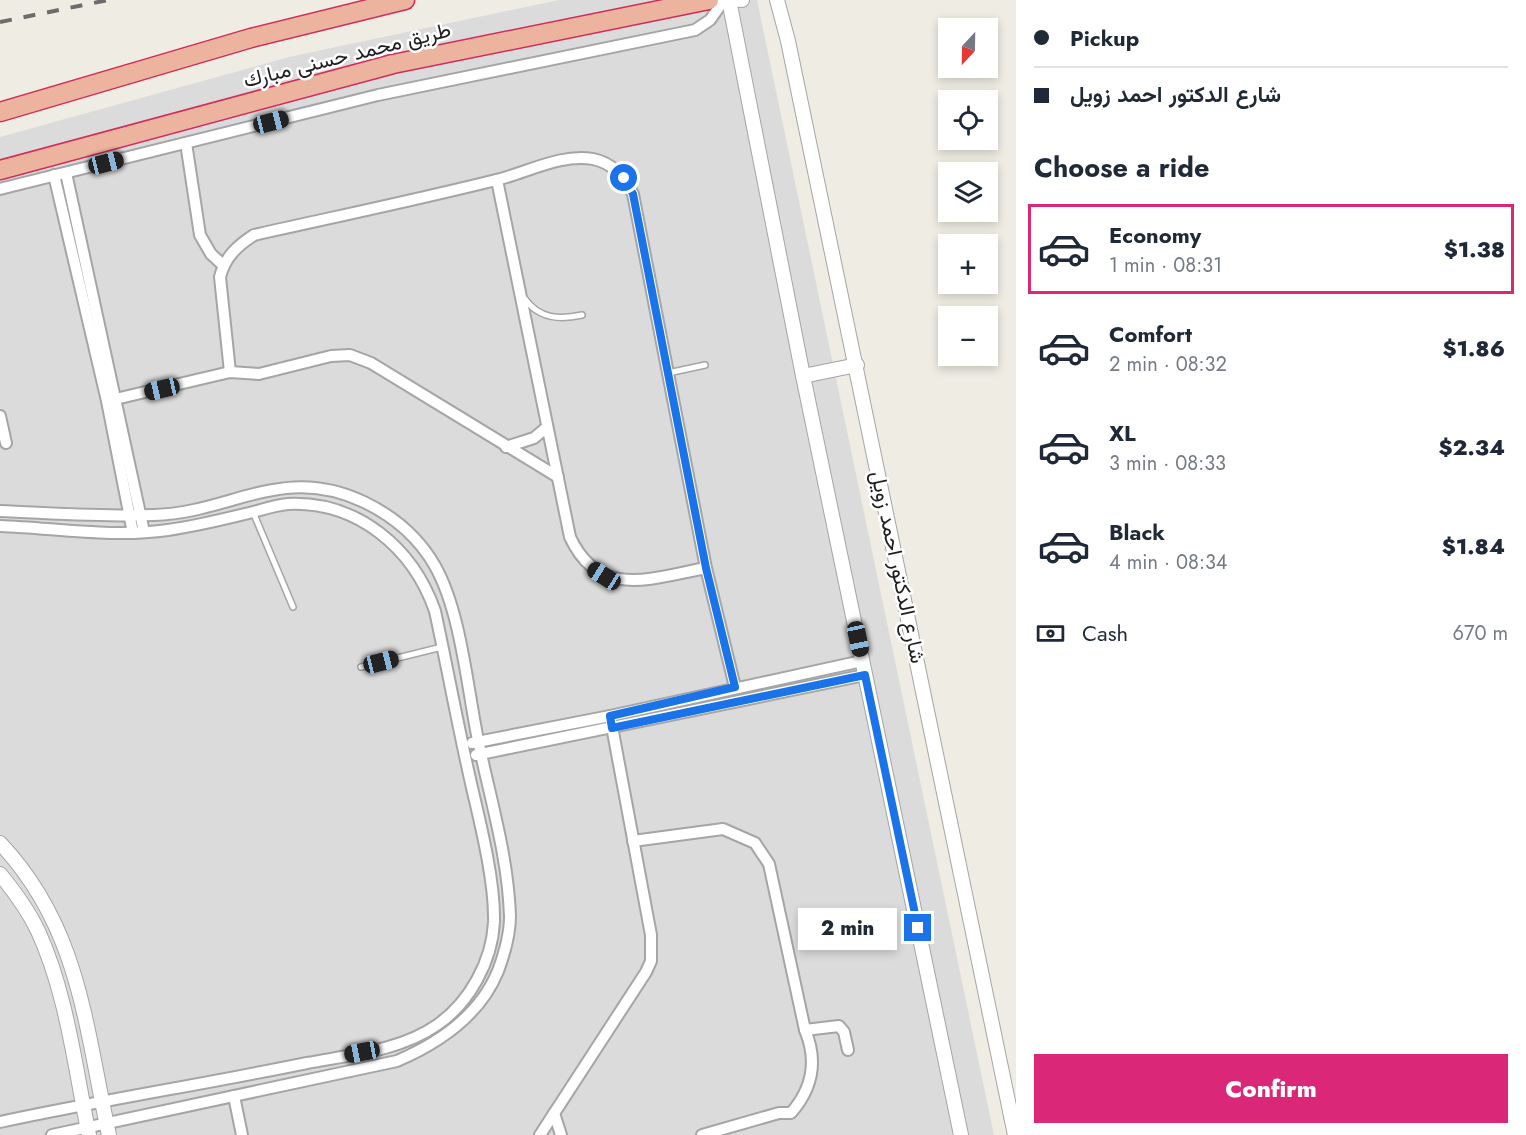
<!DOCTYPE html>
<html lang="en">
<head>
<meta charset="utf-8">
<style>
	:root { --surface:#fff; --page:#f2f2f3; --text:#1f2937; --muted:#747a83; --line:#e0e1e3; --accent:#db2777 }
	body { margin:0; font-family:Jost,Vazirmatn,sans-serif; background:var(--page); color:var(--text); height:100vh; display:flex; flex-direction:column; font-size:22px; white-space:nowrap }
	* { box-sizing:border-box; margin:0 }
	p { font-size:20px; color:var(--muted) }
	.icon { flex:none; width:33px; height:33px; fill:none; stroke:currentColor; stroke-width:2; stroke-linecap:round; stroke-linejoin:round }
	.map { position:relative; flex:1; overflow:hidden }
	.drawer { display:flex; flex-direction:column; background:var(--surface); width:510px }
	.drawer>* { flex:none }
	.guide { display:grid; align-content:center; height:132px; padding:0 18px; background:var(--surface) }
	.needle { width:39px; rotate:202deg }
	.buttons { position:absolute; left:938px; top:18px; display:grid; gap:12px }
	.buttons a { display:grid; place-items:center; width:60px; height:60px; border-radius:0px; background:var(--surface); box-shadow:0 3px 9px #0003; font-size:30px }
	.end { position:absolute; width:27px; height:27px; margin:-14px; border:8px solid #1a73e8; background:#fff; box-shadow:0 0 0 3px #fff }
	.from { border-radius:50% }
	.bubble { position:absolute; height:42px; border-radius:0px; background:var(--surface); box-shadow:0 3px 9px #0003; font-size:20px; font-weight:800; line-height:42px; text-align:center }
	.car { position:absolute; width:18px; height:36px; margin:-18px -9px; border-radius:8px; box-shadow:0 0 4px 2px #0007; background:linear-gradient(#222 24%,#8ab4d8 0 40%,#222 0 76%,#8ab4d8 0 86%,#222 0) }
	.guide b { display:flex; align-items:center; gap:21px; height:57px; font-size:22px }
	.guide b+b { border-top:2px solid var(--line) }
	.guide i { width:15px; height:15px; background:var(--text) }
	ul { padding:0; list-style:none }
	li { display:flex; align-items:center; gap:18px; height:90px; margin:0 12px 9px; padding:0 6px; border:3px solid transparent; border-radius:0px }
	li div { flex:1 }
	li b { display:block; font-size:22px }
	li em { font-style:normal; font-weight:800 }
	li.current { border-color:var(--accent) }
	li>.icon { width:54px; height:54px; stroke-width:1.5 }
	h2 { padding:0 18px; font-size:27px; line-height:72px }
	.pay { display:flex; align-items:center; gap:15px; height:66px; padding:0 18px; font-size:22px }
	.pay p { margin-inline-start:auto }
	.button { display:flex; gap:12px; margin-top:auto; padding:12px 18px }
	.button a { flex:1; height:69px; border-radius:0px; background:var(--accent); color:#fff; font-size:24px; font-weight:800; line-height:69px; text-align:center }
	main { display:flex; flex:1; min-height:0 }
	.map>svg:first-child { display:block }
	.residential { fill:#dcdbdb }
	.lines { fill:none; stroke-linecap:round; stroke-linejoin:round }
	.service-casing { stroke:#a5a5a5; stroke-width:8 }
	.minor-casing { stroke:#a5a5a5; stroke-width:14 }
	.tertiary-casing { stroke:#a5a5a5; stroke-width:16 }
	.trunk-casing { stroke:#d22c5a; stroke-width:21 }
	.service { stroke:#fff; stroke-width:5 }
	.minor { stroke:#fff; stroke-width:10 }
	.tertiary { stroke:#fff; stroke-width:14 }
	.trunk { stroke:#ecb49e; stroke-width:18 }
	.rail { stroke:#6c6c6c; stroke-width:4; stroke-dasharray:12 12; stroke-linecap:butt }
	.route { stroke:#1a73e8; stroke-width:8 }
	.labels { text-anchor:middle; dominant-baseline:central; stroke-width:5; stroke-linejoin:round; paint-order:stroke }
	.street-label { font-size:21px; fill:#1e1e1e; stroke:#fff }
</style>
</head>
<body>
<main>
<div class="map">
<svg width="1016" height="1135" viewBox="0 0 1016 1135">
	<rect width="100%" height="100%" fill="#efece4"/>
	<path class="residential" d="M559,0H757L994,1135H0V137L289,57Z"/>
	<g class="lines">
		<defs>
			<g id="service">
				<path d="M525,299C539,319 560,320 582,315"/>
				<path d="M668,373L705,365"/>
				<path d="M253,512L293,607"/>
				<path d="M361,667L442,647"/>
			</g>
			<g id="minor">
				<path d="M186,143L200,235L211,254L223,265"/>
				<path d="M66,173L144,532"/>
				<path d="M54,175L107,401L133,533"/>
				<path d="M497,180L570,537C599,600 652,578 706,568"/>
				<path d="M0,189L378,95L695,30L710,20L724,0"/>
				<path d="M230,372L220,277C225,257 237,246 254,235C334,217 416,200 496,180C526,173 562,153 593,159C613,163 624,177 633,194L706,568L735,687"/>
				<path d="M107,401L230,372L259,374L331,356L350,355L371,363L558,477"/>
				<path d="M0,416L6,443"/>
				<path d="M506,447L534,438L547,427"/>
				<path d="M0,511C51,513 103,517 154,515C231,513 283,463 364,502C393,516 419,538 435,566C461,612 467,687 478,740C490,798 508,856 510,916C510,934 504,955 498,971C480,1015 439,1043 397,1061L52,1135"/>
				<path d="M0,526C55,528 113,538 168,530C196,526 225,519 253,512C264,509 276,505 288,504C358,501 413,548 435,611C448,671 459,732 473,792C482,830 495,884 494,922C492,962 469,1003 437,1025C400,1051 349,1055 307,1063C205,1084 102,1100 0,1122"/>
				<path d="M472,743L610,716L862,661"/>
				<path d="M476,755L865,675"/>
				<path d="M633,841L723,829L755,843L769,864L805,1030C818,1061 813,1088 791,1113H779L702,1135"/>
				<path d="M805,1030L839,1026L844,1032L848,1050"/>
				<path d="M234,1096L242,1135"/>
				<path d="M554,1113L561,1135"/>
				<path d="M540,1135L646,972L651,961V935L610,716"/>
			</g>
			<g id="tertiary">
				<path d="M729,0L803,376L961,1135"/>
				<path d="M740,0H742"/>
				<path d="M777,0L788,41L1015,1135"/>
				<path d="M803,376L857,365"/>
				<path d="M0,843C80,928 85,1026 109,1135"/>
				<path d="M0,874C14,891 28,910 38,931C67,994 75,1068 89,1135"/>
			</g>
			<g id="trunk">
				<path d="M0,112L251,38L405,0"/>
				<path d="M0,170L393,64L709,0"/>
			</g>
		</defs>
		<use href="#service" class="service-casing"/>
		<use href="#minor" class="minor-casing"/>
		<use href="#tertiary" class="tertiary-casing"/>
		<use href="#trunk" class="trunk-casing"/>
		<use href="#service" class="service"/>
		<use href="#minor" class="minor"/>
		<use href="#tertiary" class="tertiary"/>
		<use href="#trunk" class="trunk"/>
		<path class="rail" d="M0,22L108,0"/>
	</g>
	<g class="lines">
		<path class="route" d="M624,178L633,194L706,568L735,687L610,716L612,728L865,675L918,928"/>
	</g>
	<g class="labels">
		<g class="street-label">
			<text transform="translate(347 55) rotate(-14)">طريق محمد حسنى مبارك</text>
			<text transform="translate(898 567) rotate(78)">شارع الدكتور احمد زويل</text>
		</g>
	</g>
</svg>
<div class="buttons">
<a><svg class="needle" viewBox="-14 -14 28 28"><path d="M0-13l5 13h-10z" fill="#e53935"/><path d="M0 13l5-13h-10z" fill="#747a83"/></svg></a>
<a><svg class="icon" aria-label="locate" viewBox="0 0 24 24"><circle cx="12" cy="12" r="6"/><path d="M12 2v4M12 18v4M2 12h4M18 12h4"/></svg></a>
<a><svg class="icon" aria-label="layers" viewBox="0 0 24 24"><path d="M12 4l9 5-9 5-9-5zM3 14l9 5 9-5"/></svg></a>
<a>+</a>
<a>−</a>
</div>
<i class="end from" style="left:624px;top:178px"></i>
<i class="end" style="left:918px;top:928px"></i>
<div class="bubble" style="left:798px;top:908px;width:99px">2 min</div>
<i class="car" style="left:271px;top:122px;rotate:76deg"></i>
<i class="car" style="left:106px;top:163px;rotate:76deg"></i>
<i class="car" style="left:162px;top:389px;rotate:257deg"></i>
<i class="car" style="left:604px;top:576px;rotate:302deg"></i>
<i class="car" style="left:858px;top:639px;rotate:168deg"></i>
<i class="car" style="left:381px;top:662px;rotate:76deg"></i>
<i class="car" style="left:362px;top:1052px;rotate:259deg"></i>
</div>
<section class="drawer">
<div class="guide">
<b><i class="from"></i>Pickup</b>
<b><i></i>شارع الدكتور احمد زويل</b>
</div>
<h2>Choose a ride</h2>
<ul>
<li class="current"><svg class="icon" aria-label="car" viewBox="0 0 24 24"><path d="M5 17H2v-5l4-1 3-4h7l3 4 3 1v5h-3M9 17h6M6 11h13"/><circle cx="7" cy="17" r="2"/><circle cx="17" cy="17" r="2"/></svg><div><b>Economy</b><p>1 min · 08:31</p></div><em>$1.38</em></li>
<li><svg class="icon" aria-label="car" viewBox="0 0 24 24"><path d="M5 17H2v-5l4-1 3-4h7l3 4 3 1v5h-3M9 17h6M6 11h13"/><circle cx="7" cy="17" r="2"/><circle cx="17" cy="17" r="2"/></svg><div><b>Comfort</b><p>2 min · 08:32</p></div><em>$1.86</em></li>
<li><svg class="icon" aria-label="car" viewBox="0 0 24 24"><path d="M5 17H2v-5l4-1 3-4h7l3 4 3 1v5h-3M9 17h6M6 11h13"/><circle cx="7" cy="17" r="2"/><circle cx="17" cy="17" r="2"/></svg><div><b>XL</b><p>3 min · 08:33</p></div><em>$2.34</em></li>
<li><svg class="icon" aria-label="car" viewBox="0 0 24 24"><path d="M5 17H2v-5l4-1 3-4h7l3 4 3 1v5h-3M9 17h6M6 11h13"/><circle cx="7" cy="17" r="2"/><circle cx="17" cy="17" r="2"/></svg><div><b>Black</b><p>4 min · 08:34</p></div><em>$1.84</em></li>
</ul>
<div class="pay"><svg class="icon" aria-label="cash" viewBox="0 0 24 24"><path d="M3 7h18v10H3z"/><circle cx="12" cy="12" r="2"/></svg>Cash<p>670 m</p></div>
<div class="button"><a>Confirm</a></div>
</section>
</main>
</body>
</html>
